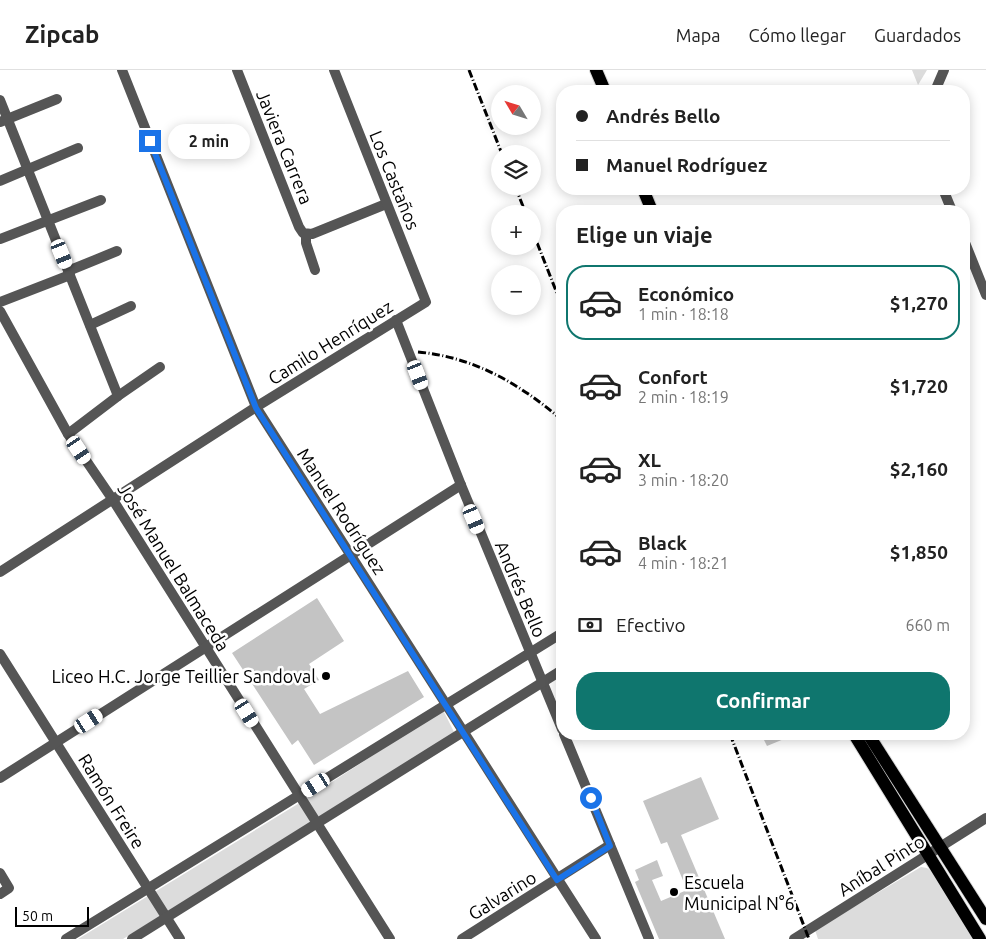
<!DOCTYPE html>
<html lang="es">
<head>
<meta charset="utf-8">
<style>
	:root { --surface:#fff; --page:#f6f6f6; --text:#222; --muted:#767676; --line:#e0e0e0; --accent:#0f766e }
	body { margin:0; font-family:Ubuntu,sans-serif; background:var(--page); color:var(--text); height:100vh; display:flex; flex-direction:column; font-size:19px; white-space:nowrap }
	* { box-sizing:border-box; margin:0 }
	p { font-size:16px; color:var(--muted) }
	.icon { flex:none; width:28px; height:28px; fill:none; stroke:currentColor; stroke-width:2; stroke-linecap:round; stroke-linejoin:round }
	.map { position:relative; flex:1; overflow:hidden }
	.panel { position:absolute; left:556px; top:135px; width:414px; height:535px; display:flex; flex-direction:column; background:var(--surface); border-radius:20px; box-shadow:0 2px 12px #0003 }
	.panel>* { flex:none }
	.banner { position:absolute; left:556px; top:15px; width:414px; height:110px; border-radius:20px; box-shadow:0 2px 12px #0003; display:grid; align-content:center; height:110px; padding:0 20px; background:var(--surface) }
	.needle { width:32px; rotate:308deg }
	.tools { position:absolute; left:491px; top:15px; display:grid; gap:10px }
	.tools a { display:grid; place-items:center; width:50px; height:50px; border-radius:50%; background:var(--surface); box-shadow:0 2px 12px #0003; font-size:25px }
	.scale { position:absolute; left:15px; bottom:12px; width:74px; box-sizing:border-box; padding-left:5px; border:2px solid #000; border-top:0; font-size:14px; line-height:18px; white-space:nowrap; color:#000; -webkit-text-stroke:4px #fff; paint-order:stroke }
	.end { position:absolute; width:22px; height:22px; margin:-11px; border:6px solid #1a73e8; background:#fff; box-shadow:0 0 0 2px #fff }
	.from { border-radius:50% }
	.bubble { position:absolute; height:35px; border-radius:18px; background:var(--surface); box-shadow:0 2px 12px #0003; font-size:16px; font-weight:600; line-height:35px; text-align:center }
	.car { position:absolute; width:15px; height:30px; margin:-15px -8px; border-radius:6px; box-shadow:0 0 4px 1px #0007; background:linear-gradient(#fff 24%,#345 0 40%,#fff 0 76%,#345 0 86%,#fff 0) }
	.banner b { display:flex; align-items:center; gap:18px; height:48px; font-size:19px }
	.banner b+b { border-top:1px solid var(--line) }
	.banner i { width:12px; height:12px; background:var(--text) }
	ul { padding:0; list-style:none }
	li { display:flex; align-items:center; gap:15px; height:75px; margin:0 10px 8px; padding:0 10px; border:2px solid transparent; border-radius:20px }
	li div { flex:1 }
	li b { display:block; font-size:19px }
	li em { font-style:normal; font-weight:600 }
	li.active { border-color:var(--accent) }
	li>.icon { width:45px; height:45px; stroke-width:1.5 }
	h2 { padding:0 20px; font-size:22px; line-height:60px }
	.pay { display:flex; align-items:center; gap:12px; height:55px; padding:0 20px; font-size:19px }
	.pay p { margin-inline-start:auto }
	.action { display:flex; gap:10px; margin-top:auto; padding:10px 20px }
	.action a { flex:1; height:58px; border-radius:20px; background:var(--accent); color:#fff; font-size:20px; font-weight:600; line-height:58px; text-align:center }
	header { display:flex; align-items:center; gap:30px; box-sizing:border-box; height:70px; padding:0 25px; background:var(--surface); border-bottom:1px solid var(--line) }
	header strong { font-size:24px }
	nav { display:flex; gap:28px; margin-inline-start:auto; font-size:18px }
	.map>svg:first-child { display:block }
	.green { fill:#dcdcdc }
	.building { fill:#c4c4c4 }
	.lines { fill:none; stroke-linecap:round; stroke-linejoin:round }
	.major-casing { stroke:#dbdbdb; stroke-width:14 }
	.minor { stroke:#555; stroke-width:10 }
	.major { stroke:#000; stroke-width:12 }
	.rail { stroke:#000; stroke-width:3; stroke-dasharray:8 2.5 1 2.5; stroke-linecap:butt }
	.route { stroke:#1a73e8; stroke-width:6 }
	.poi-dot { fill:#000; stroke:#fff; stroke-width:2 }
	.labels { text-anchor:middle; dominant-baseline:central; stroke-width:5; stroke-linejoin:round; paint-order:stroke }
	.street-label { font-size:18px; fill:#000; stroke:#fff }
	.poi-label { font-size:18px; fill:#000; stroke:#fff; text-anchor:end }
</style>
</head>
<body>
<header>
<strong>Zipcab</strong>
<nav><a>Mapa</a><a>Cómo llegar</a><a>Guardados</a></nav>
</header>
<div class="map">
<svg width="986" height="869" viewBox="0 0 986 869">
	<rect width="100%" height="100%" fill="#fff"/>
	<g class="green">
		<path d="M912,0H927L918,15Z"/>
		<path d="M443,640L455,664L123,869H78L301,732Z"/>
		<path d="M921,797L927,798L934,804L975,869H818L815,860Z"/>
	</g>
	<g class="building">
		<path d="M317,528L344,571L309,594L319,610L304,619L320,644L408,601L424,627L314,695L298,670L292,675L232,583Z"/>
		<path d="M761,664H796L767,676Z"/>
		<path d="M701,707L719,749L681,765L725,869H659L635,812L639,810L635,800L657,790L663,806L652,810L661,831L687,820L667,772L661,774L643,731Z"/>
	</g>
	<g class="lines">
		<defs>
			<g id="major">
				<path d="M596,0L605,21"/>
				<path d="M643,119L652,141"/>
				<path d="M854,664L980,869"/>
				<path d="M868,664L986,849"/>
			</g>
		</defs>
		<use href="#major" class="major-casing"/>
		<g class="minor">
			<path d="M122,0L256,337L596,869"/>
			<path d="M237,0L299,157L303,163L312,164L386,134"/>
			<path d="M935,21L944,0"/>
			<path d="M0,30L118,326"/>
			<path d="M0,52L57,29"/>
			<path d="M0,111L78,78"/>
			<path d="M943,119L952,141"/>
			<path d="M306,164V173L315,200"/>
			<path d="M0,169L101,130"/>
			<path d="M964,170L986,225"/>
			<path d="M68,201L117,181"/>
			<path d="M0,232L70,205"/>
			<path d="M0,241L68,364L113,430L390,869"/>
			<path d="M396,250L461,415L562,659"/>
			<path d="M90,255L131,236"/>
			<path d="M68,364L118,326L160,297"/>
			<path d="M0,502L256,337L426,232L334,0"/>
			<path d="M0,584L180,869"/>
			<path d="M564,664L649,869"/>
			<path d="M0,708L461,415"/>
			<path d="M0,803L9,818L0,824"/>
			<path d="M66,869L562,563"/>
			<path d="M132,869L562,600"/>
			<path d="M462,869L610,775"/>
			<path d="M794,869L986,748"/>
		</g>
		<use href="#major" class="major"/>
		<g class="rail">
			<path d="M469,0L502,84"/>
			<path d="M515,116L526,144"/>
			<path d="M532,160L562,236"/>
			<path d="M418,282C474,287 520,314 562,350"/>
			<path d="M730,664L809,869"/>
		</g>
	</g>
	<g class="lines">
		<path class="route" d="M150,71L256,338L557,810L610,776L591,728"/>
	</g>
	<g class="poi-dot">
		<circle cx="326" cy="606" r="5"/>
		<circle cx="674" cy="822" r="5"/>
	</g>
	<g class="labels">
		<g class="street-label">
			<text transform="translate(285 77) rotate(68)">Javiera Carrera</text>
			<text transform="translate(395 110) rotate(68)">Los Castaños</text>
			<text transform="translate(330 272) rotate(-32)">Camilo Henríquez</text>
			<text transform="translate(342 441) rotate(57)">Manuel Rodríguez</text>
			<text transform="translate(174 497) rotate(58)">José Manuel Balmaceda</text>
			<text transform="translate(521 519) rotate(67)">Andrés Bello</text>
			<text transform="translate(112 731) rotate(58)">Ramón Freire</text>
			<text transform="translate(881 795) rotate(-32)">Aníbal Pinto</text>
			<text transform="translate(502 825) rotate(-32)">Galvarino</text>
		</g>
		<g class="poi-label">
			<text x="316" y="606">Liceo H.C. Jorge Teillier Sandoval</text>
			<text x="684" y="812" text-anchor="start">Escuela<tspan x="684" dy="21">Municipal N°6</tspan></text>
		</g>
	</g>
</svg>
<div class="tools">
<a><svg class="needle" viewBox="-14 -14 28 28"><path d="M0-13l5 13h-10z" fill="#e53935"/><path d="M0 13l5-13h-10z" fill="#767676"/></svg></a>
<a><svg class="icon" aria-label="layers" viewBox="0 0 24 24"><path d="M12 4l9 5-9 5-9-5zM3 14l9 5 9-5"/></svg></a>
<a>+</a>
<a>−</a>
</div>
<div class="scale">50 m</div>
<i class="end from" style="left:591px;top:728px"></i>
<i class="end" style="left:150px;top:71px"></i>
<div class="bubble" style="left:168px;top:54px;width:82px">2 min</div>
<i class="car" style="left:62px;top:184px;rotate:158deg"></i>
<i class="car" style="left:418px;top:305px;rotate:159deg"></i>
<i class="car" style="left:79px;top:380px;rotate:146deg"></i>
<i class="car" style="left:474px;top:449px;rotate:157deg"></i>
<i class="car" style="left:247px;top:643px;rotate:148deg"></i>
<i class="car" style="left:89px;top:651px;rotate:57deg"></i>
<i class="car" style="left:316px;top:715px;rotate:238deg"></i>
<div class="banner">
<b><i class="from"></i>Andrés Bello</b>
<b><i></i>Manuel Rodríguez</b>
</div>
<section class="panel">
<h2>Elige un viaje</h2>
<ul>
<li class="active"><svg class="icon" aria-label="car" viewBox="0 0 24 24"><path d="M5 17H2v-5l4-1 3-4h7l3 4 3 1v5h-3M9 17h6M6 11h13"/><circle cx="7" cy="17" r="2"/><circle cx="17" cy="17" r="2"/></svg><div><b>Económico</b><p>1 min · 18:18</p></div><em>$1,270</em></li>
<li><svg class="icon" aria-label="car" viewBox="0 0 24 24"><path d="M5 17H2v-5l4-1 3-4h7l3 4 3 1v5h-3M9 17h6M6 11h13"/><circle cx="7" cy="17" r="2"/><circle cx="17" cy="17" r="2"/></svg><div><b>Confort</b><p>2 min · 18:19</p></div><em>$1,720</em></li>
<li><svg class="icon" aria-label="car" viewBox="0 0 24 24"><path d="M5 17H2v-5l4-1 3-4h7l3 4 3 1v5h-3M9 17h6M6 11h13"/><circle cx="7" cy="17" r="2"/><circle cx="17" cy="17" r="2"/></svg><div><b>XL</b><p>3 min · 18:20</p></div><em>$2,160</em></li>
<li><svg class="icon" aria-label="car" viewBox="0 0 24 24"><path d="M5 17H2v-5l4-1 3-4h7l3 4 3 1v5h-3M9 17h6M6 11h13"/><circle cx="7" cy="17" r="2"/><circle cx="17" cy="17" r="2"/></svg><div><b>Black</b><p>4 min · 18:21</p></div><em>$1,850</em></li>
</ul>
<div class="pay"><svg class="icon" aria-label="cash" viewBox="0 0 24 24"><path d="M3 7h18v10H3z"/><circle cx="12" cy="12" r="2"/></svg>Efectivo<p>660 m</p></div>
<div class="action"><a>Confirmar</a></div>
</section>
</div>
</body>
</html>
